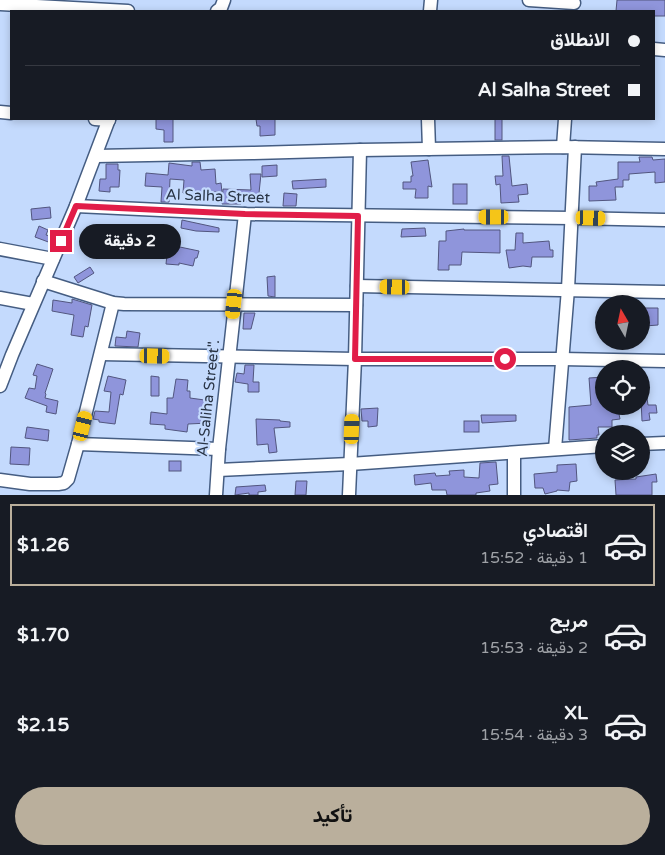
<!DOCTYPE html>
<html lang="ar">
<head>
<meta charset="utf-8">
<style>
	:root { --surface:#171b24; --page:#20242c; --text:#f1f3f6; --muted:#9ea1a6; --line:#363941; --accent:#baaf9c }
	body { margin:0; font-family:"Varela Round",Vazirmatn,sans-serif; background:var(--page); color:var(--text); direction:rtl; height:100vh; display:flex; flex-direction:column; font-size:19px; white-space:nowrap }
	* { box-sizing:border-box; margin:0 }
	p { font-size:16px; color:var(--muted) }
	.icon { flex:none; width:28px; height:28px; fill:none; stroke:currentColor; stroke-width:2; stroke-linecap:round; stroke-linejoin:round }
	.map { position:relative; height:495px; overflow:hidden; direction:ltr }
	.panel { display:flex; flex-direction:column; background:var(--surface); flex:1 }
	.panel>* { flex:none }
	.top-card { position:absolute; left:10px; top:10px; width:645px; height:110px; border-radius:0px; box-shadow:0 2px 8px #0003; direction:rtl; display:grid; align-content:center; height:110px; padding:0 15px; background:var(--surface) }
	.needle { width:32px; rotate:351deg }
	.fabs { position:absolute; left:595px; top:295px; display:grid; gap:10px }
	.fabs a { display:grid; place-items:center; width:55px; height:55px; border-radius:50%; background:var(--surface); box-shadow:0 2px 8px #0003; font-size:25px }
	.end { position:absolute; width:22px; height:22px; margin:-11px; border:6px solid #e11d48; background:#fff; box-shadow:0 0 0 2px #fff }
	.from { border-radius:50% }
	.bubble { position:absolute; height:35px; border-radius:18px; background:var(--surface); box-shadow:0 2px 8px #0003; font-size:16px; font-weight:800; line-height:35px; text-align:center; direction:rtl }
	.car { position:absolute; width:15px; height:30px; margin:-15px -8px; border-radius:6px; box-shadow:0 0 4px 1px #0007; background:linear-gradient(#f5c518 24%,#345 0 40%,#f5c518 0 76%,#345 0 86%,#f5c518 0) }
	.top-card b { display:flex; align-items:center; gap:18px; height:48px; font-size:19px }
	.top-card b+b { border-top:1px solid var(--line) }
	.top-card i { width:12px; height:12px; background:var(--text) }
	ul { padding:9px 0 0; list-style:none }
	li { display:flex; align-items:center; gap:15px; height:82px; margin:0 10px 8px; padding:0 5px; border:2px solid transparent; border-radius:0px }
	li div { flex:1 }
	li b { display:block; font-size:19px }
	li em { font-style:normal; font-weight:800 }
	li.active { border-color:var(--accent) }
	li>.icon { width:45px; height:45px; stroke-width:1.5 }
	.button { display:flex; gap:10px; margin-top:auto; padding:10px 15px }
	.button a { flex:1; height:58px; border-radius:30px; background:var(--accent); color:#111; font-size:20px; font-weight:800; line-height:58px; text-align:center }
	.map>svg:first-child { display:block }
	.building { fill:#8f95db; stroke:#52567f }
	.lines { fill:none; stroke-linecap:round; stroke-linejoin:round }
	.minor-casing { stroke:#455d82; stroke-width:15 }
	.minor { stroke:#fff; stroke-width:12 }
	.route { stroke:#e11d48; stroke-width:6 }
	.labels { text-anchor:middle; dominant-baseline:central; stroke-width:4.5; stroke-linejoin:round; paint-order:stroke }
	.street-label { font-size:15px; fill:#293445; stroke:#c4dafd }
</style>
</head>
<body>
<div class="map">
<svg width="665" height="495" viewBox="0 0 665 495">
	<rect width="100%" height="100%" fill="#c4dafd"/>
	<g class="building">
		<path d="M617,0H665V16H654V11H616Z"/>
		<path d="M156,119H173V142H164V130L156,129Z"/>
		<path d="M256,119H275V135L260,136V126H257Z"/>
		<rect x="495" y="119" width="7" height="21"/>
		<path d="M502,156H509L512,186L527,184L528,194L518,195L519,202L501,203L500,184L496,185L495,176H503Z"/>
		<path d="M639,157H652L653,160L665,159V182L655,183V172L629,174V180H623V187H615L616,200L589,201V186H597L596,182L618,179V162H640Z"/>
		<path d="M428,160L432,187L428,186V198H415L416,189H403V182H411V176H413L411,162Z"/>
		<path d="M192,162H200L201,170L215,169L216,184L221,183L222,192H202V200H192V194L183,193L184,180L170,179L169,202H161L162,187L145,186L146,173L168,175L169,163L192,166Z"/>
		<path d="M106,164H118V170H120L119,187H110V192L99,191L100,179H106Z"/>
		<path d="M277,165V176L262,177V166Z"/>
		<path d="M250,174H261L259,193H262V201L254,200L241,202V204H222L223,189L251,190Z"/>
		<path d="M326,179V187L293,189L292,181Z"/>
		<rect x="453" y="184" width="14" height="20"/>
		<path d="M284,193L297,194L296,206H283Z"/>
		<path d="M50,207L51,218L32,220L31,209Z"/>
		<path d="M182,220L219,228V232L196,231L181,228Z"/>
		<path d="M39,226L48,230L46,235L54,237L51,243L35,237Z"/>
		<path d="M425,228L426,236L401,237L402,229Z"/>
		<path d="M464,229V230H500V253L462,252L461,265H449V270H438L439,241H446V231Z"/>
		<path d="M516,233H523V243L549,241L550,250H553V257H532L531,267L523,266L509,268L506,250H515Z"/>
		<path d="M168,245L175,246L199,251L197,258H195L193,266L179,263V265L166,264Z"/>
		<path d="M90,267L94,273L78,283L74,277Z"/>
		<path d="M275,276V297L268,296L267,277Z"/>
		<path d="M72,299L92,305L88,327L85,326L83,337L71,335L74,315L52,311L53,300L72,303Z"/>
		<path d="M641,308H658V325L645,326V316H641Z"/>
		<path d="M244,313H255L251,329H243Z"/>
		<path d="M127,331L140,333L138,347L115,346L116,337L126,338Z"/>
		<path d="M37,364L53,369L45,393L46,394L45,398L58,401L56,414L46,412L47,406L25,398L29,388L35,389L37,376L33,375Z"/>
		<path d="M245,365H254L253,382H259V392H248V384L235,382L237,373L244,374Z"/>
		<path d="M108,376L126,380L123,395L120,394L115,424L99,422V420L93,419L95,411L109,412L111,392L104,391Z"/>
		<path d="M151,376L159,377V396H151Z"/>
		<path d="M604,377V406L625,407V414H619L620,419L612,420V427H598L599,435H597V438L569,440V407L591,405L589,378Z"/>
		<path d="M176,379L188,380L187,391H190V398L212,401L209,423L188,424L187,432L165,429V425L150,424L151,412L167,414V398H173Z"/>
		<path d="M647,398L648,405H656L657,413H649L650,420L642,421L641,399Z"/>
		<path d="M378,408L377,426L368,427V421H362L361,409Z"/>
		<path d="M481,415H516V421L482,423Z"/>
		<path d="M256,419L280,420V421L290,422V427L274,428L277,452L269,453L268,444L257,445Z"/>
		<rect x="464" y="421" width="15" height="11"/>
		<path d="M27,427L49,430L48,441L25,438Z"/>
		<path d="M11,447L30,448L29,465L10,464Z"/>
		<rect x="169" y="461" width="12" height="10"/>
		<path d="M496,462L498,484L489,485L490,491L476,493V495H447L446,490H432L431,483L415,485L414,475L435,473L436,476L450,475L449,471L464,470V477L479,478L480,463Z"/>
		<path d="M576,464L577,481L570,482L569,491L557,490V491L545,494L543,488H535L534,474L557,472V465Z"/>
		<path d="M656,474L657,482H652V495H616L615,480L636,479V477Z"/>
		<path d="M296,481H307L306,495H295Z"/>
		<path d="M265,485L266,491L258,492V495H249V493L235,495L236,487Z"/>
	</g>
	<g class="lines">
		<defs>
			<g id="minor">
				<path d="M529,0L574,3"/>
				<path d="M0,4L128,11"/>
				<path d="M217,11L221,8L224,0"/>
				<path d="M430,11L431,0"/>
				<path d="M654,49L665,50"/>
				<path d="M0,112L11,113"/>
				<path d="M95,119L109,120"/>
				<path d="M428,119L429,149"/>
				<path d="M563,147L565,119"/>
				<path d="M96,156L252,153L360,150L563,147L665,149"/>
				<path d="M76,206L245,214L572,218L665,220"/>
				<path d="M0,249L53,259"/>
				<path d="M43,281L113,303L124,304L356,305"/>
				<path d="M357,286L665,292"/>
				<path d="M0,298L33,304"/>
				<path d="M101,354L355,359H562L665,361"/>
				<path d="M0,386L12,355L76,206L109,119"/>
				<path d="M78,444L219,449"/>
				<path d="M641,444L665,443"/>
				<path d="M555,449L568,289L575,147"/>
				<path d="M514,453V495"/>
				<path d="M218,470L350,464L604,446"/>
				<path d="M0,480L30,484H58L64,483L68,479L78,444L113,303"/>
				<path d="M216,495L219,449L245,214"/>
				<path d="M349,495L355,359L360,150"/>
			</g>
		</defs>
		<use href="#minor" class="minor-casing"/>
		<use href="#minor" class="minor"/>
	</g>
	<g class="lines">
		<path class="route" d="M61,241L76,206L245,214L358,216L355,359H505"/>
	</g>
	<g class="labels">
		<g class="street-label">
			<text transform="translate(218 196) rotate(2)">Al Salha Street</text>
			<text transform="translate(208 398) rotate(-84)">Al-Saliha Street".</text>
		</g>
	</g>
</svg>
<div class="fabs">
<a><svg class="needle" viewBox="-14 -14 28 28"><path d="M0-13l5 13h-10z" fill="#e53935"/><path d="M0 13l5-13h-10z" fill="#9ea1a6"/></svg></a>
<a><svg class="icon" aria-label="locate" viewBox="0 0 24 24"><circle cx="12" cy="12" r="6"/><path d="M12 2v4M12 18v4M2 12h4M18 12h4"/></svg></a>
<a><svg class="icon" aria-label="layers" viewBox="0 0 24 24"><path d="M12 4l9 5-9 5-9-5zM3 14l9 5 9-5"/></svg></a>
</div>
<i class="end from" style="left:505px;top:359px"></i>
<i class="end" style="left:61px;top:241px"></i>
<div class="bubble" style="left:79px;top:224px;width:102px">2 دقيقة</div>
<i class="car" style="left:494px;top:217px;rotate:270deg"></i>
<i class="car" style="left:591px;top:218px;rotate:92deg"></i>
<i class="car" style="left:395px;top:287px;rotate:271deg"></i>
<i class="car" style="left:234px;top:304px;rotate:186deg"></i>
<i class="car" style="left:155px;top:356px;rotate:91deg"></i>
<i class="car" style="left:83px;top:426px;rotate:14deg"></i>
<i class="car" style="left:352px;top:429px;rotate:2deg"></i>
<div class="top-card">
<b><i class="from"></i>الانطلاق</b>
<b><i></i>Al Salha Street</b>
</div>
</div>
<section class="panel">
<ul>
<li class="active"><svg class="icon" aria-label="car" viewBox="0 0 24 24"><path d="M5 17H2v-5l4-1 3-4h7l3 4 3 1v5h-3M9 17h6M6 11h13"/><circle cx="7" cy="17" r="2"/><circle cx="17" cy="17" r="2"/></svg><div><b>اقتصادي</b><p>1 دقيقة · 15:52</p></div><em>$1.26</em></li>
<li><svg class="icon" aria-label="car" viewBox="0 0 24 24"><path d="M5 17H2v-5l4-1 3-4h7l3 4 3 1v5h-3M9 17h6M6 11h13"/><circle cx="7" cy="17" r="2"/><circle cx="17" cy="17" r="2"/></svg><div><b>مريح</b><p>2 دقيقة · 15:53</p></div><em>$1.70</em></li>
<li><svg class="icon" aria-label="car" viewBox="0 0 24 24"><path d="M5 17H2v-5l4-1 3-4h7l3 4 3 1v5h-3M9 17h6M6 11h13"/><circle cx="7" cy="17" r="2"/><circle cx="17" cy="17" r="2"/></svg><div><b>XL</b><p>3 دقيقة · 15:54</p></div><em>$2.15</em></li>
</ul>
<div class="button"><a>تأكيد</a></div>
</section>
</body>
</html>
